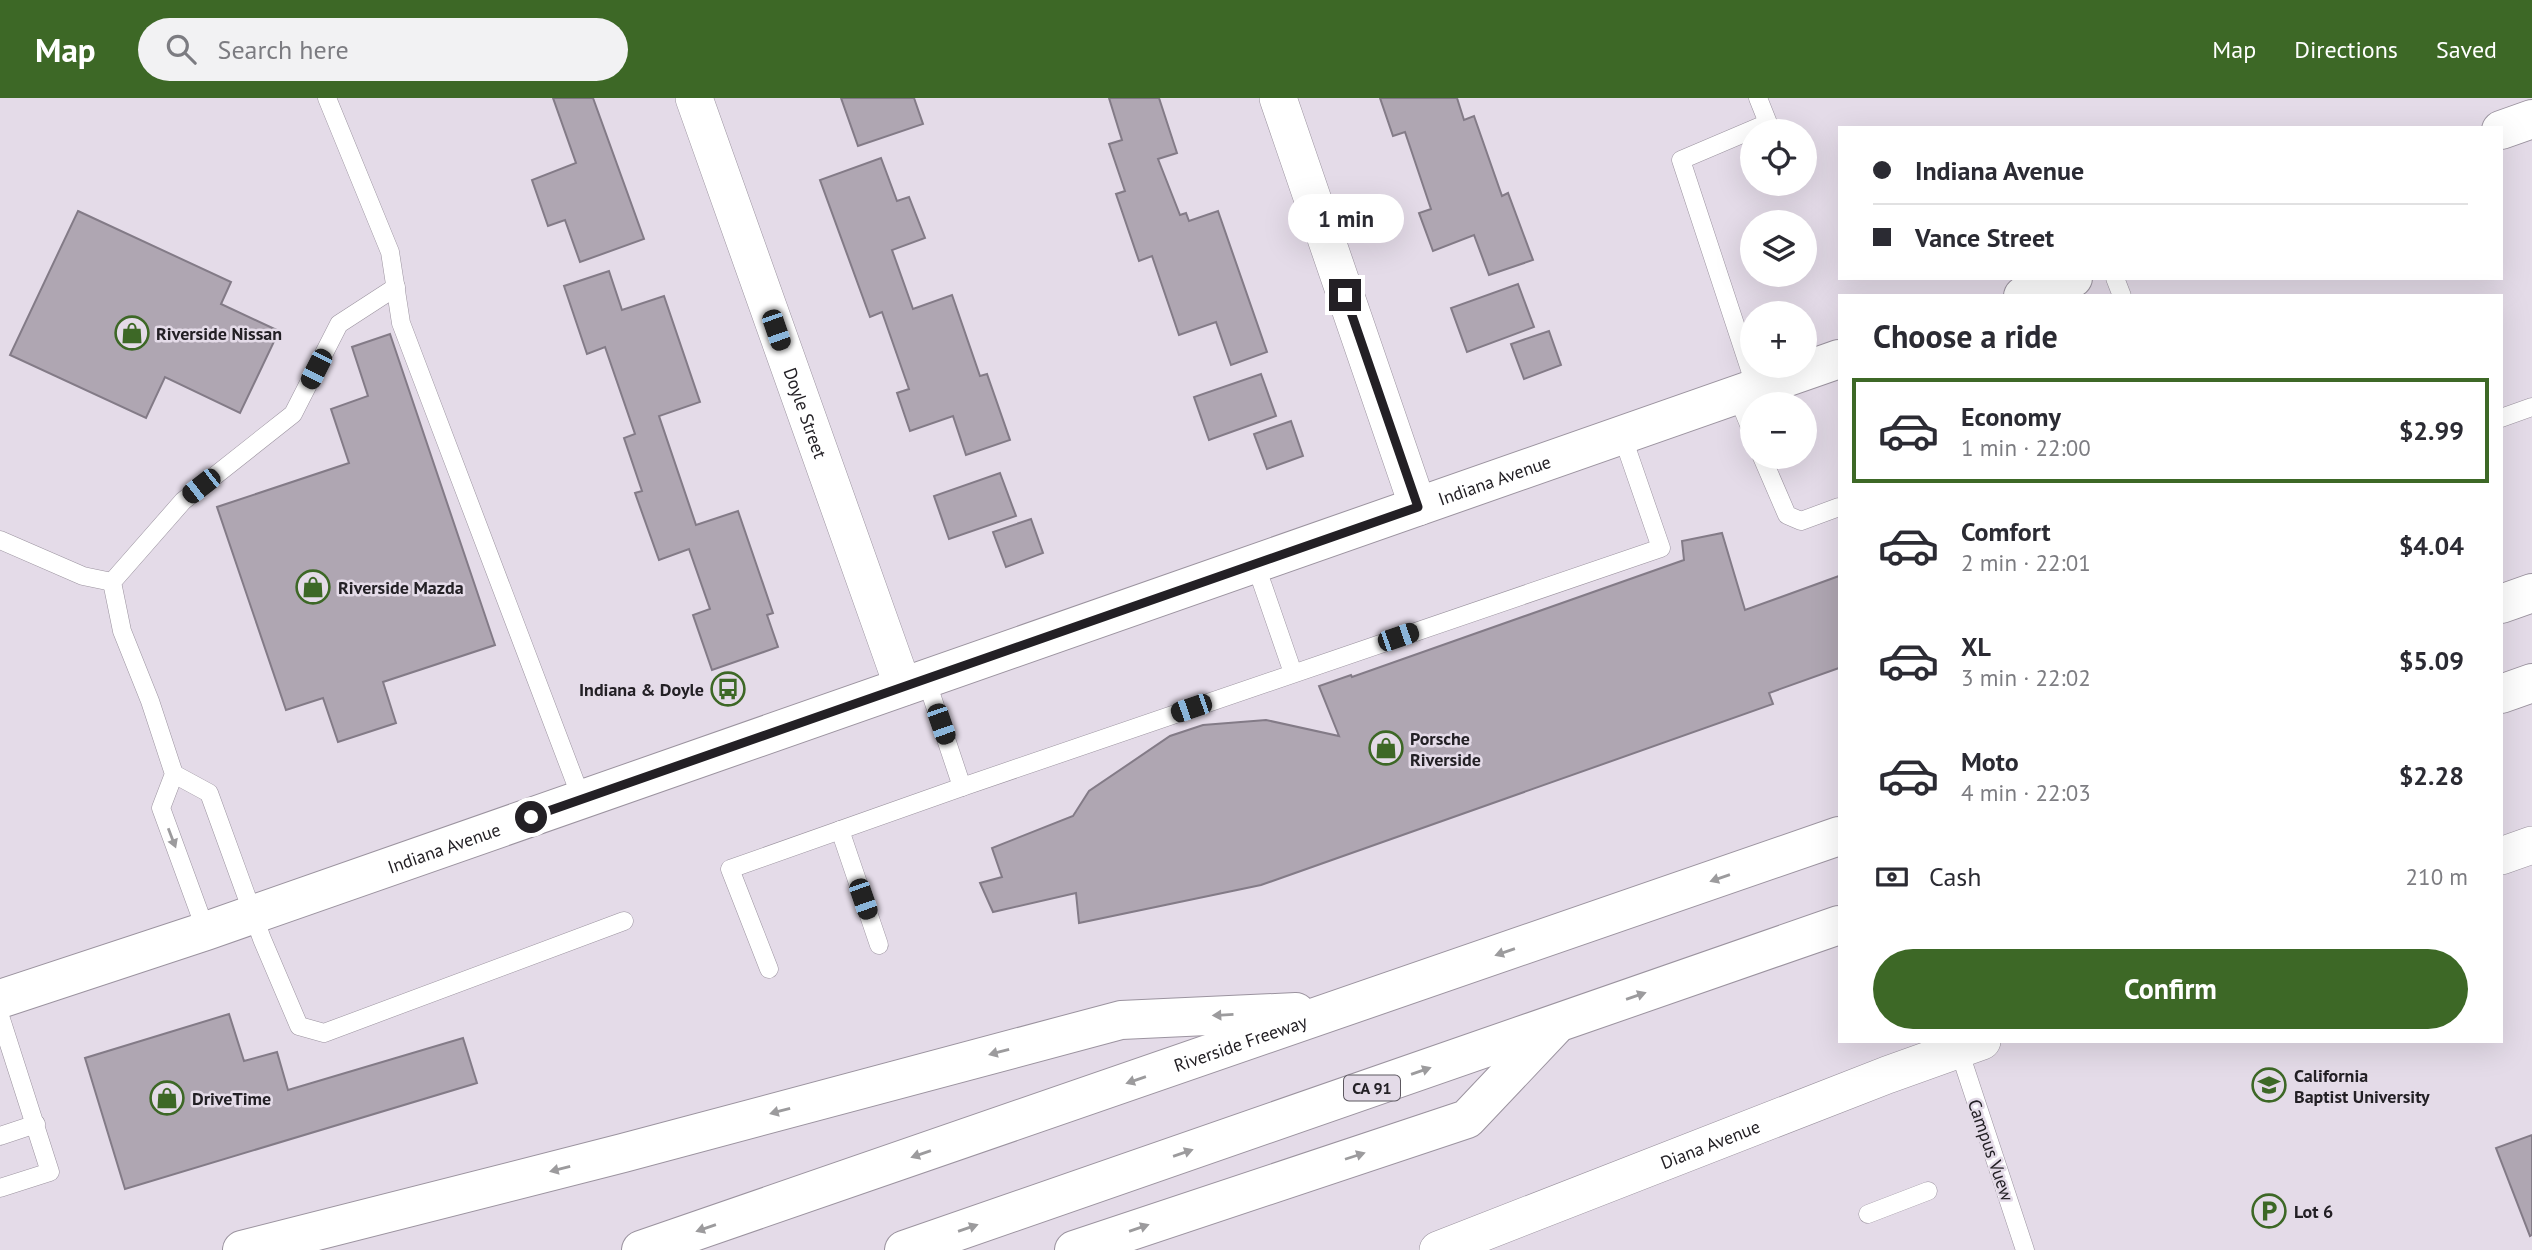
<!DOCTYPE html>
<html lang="en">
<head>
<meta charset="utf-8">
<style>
	:root { --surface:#fff; --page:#f2f2f3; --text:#2b2b33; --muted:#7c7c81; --line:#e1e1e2; --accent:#3d6826 }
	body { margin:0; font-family:"PT Sans",sans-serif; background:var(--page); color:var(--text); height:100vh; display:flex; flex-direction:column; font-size:26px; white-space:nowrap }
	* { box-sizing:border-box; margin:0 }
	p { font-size:23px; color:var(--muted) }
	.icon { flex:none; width:38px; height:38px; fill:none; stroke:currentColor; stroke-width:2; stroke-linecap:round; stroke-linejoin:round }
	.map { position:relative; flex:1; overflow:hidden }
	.panel { position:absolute; left:1838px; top:196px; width:665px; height:749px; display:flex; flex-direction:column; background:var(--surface); border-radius:0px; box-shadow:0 7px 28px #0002 }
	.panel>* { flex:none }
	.top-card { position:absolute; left:1838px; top:28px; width:665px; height:154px; border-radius:0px; box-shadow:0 7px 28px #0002; display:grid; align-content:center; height:154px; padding:0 35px; background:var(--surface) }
	.controls { position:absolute; left:1740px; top:21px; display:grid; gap:14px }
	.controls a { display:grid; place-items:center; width:77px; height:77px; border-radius:50%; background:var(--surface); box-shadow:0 7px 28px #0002; font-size:35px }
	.end { position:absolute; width:32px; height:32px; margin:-16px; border:9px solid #232025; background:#fff; box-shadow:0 0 0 4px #fff }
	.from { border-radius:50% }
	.bubble { position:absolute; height:49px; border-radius:24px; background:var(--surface); box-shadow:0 7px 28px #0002; font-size:23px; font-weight:800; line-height:49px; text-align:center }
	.car { position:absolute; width:21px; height:42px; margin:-21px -10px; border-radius:9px; box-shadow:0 0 5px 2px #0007; background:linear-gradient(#222 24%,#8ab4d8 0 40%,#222 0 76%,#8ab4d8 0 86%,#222 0) }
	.top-card b { display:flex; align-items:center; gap:24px; height:66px; font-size:26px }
	.top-card b+b { border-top:2px solid var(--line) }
	.top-card i { width:18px; height:18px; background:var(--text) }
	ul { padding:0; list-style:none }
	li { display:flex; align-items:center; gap:21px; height:105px; margin:0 14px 10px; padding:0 21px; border:4px solid transparent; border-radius:0px }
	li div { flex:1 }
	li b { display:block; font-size:26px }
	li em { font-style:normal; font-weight:800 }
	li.active { border-color:var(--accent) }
	li>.icon { width:63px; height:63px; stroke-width:1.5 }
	h2 { padding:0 35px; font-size:32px; line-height:84px }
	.pay { display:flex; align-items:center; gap:18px; height:77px; padding:0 35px; font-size:26px }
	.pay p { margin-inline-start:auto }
	.primary-button { display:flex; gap:14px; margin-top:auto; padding:14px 35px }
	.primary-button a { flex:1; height:80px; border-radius:42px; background:var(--accent); color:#fff; font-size:28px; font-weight:800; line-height:80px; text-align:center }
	header { display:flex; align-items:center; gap:42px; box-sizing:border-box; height:98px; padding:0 35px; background:var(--accent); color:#fff }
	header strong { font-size:33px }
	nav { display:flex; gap:38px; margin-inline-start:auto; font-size:24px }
	.search { width:490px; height:63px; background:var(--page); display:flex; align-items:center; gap:18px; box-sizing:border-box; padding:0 24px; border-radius:38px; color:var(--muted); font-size:26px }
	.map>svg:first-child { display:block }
	.building { fill:#afa6b2; stroke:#837b87; stroke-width:2 }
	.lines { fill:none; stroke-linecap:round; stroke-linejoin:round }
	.lane-casing { stroke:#9b939f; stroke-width:19 }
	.street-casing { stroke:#9b939f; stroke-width:38 }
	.secondary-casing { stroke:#9b939f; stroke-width:40 }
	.highway-casing { stroke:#9b939f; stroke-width:40 }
	.lane { stroke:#fff; stroke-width:18 }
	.street { stroke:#fff; stroke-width:37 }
	.secondary { stroke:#fff; stroke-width:38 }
	.highway { stroke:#fff; stroke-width:38 }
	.oneway { fill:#9c9b9d }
	.route { stroke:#232025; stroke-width:9 }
	.labels { text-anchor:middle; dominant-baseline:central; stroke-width:5; stroke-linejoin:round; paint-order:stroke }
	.shield { fill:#e4dbe8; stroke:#5d5860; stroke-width:2 }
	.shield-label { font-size:16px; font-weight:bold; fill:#232025 }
	.poi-label { font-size:18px; font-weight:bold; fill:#232025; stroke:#e4dbe8; text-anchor:start }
	.street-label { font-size:18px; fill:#232025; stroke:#e4dbe8 }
</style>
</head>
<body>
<header>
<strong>Map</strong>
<div class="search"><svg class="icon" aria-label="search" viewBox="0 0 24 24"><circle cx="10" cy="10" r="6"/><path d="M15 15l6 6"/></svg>Search here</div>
<nav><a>Map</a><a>Directions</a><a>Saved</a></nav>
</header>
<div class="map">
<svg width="2532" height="1152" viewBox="0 0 2532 1152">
	<rect width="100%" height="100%" fill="#e4dbe8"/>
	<g class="building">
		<path d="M553,0H593L644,141L580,164L565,122L548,128L532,82L576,65Z"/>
		<path d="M841,0H914L923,26L858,48Z"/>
		<path d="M1109,0H1159L1177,55L1158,61L1180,117L1186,115L1189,123L1218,113L1267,254L1231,267L1216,224L1179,237L1152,158L1139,163L1116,96L1125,93L1109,46L1122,42Z"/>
		<path d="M1380,0H1457L1464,22L1474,18L1502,98L1508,95L1533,162L1489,177L1474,137L1433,153L1419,115L1431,111L1405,34L1393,38Z"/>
		<path d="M881,60L897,103L909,99L925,140L892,152L913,211L952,197L980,278L987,276L1010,342L966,357L953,318L910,333L897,295L909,291L882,214L870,219L820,82Z"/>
		<path d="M78,113L231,184L221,206L279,233L240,315L165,279L146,320L10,257Z"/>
		<path d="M609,173L622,212L664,198L700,304L659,318L696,427L738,413L773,515L767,517L778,549L712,572L693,517L710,511L689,451L659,462L635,395L642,393L624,340L635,336L605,249L587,256L564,188Z"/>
		<path d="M1518,186L1534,229L1467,254L1451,210Z"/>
		<path d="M1549,233L1561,267L1524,281L1511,246Z"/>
		<path d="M390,236L495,547L383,584L396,625L338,644L323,600L286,612L217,409L349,365L331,311L368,298L352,249Z"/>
		<path d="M1261,276L1276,318L1209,342L1194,299Z"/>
		<path d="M1291,323L1303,358L1267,371L1254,336Z"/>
		<path d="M1000,375L1016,418L949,441L934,398Z"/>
		<path d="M1031,421L1043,455L1006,469L993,434Z"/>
		<path d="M1722,435L1745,512L1839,478V570L1769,595L1773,606L1261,787L1079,825L1076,795L993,814L980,785L1002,779L992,750L1073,718L1089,693L1170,638L1203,627L1266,622L1339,638L1319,588L1351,577L1352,579L1684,462L1682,443Z"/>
		<path d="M229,916L244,963L277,954L288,992L463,940L477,985L125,1091L85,960Z"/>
		<path d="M2532,1037V1137L2530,1138L2496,1050Z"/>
	</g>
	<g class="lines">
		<defs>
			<g id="lane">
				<path d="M327,0L390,154L401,225L582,702"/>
				<path d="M2115,180L2122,198"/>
				<path d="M1756,290L1681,62L1768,25L1758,0"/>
				<path d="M1737,297L1752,334"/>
				<path d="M2501,320L2532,309"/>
				<path d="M1762,359L1787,417L1801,423L1839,409"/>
				<path d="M0,442L83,478L112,484"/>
				<path d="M1255,465L1293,575"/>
				<path d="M926,581L962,689L1661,450L1622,337"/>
				<path d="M174,676L209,695L262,841L299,928L324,935L624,823"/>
				<path d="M840,732L879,847"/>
				<path d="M206,833L161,710L174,676L150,603L122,533L112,484L183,403L293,316L339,226L396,189"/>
				<path d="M769,871L730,771L962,689"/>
				<path d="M0,918L50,1074L0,1090"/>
				<path d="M1959,952L2025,1152"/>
				<path d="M0,1038L36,1026"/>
				<path d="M1868,1116L1928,1093"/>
			</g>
			<g id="street">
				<path id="s1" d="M694,0L903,589"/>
				<path d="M1278,0L1418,409"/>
				<path d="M2501,758L2532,747"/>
				<path id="s2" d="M1438,1152L1887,977L1982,943"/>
			</g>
			<g id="secondary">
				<path d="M2501,32L2532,21"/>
				<path d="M2023,198L2073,180"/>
				<path id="s3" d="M0,901L206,833L1839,261"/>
			</g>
			<g id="highway">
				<path d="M2501,506L2532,495"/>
				<path d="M2501,596L2532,585"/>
				<path d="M242,1152L623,1055L1121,922L1296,914"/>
				<path id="s4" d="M641,1152L1839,738"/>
				<path d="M904,1152L1839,827"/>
				<path d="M1074,1152L1467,1021L1554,929"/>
			</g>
		</defs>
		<use href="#lane" class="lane-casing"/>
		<use href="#street" class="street-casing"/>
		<use href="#secondary" class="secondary-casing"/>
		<use href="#highway" class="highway-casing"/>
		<use href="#lane" class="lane"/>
		<use href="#street" class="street"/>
		<use href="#secondary" class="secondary"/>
		<use href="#highway" class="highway"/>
	</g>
	<defs><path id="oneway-solid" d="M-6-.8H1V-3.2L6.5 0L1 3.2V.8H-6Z" transform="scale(1.75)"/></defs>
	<g class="oneway">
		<use href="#oneway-solid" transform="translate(172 740) rotate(69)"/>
		<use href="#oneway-solid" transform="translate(1720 780) rotate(161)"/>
		<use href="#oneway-solid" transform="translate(1505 854) rotate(161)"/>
		<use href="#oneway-solid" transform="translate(1636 898) rotate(-19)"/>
		<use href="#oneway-solid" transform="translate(1223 917) rotate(177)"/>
		<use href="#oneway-solid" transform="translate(999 954) rotate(165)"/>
		<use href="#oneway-solid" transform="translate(1421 973) rotate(-19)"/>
		<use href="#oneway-solid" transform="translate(1136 982) rotate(161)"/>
		<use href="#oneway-solid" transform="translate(780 1013) rotate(165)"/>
		<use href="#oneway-solid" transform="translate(1183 1055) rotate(-19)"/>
		<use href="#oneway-solid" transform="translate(921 1056) rotate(161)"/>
		<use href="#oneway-solid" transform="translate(1355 1058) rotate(-18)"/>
		<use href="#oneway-solid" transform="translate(560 1071) rotate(166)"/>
		<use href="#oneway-solid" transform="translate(706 1130) rotate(161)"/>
		<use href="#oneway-solid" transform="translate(968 1130) rotate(-19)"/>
		<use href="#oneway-solid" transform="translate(1139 1130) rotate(-19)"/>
	</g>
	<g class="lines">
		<path class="route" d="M531,719L1418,409L1345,197"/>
	</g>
	<defs>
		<symbol id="shop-ring" viewBox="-11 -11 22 22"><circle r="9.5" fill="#e4dbe8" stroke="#3d6826" stroke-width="1.5"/><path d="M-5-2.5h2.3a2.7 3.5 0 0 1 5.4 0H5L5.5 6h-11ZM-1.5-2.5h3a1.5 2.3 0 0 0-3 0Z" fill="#3d6826"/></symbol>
		<symbol id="bus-ring" viewBox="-11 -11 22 22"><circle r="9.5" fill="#e4dbe8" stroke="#3d6826" stroke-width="1.5"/><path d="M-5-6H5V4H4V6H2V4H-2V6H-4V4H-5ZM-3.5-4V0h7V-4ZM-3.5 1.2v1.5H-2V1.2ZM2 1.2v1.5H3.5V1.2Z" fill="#3d6826"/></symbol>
		<symbol id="university-ring" viewBox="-11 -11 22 22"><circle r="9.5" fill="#e4dbe8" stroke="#3d6826" stroke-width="1.5"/><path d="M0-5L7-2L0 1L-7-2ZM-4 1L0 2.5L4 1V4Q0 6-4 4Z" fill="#3d6826"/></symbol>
		<symbol id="parking-ring" viewBox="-11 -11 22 22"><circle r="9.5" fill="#e4dbe8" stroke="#3d6826" stroke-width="1.5"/><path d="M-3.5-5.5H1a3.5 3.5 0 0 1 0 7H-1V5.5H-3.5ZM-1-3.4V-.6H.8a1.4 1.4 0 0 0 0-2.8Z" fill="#3d6826"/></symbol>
	</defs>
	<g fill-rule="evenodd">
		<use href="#shop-ring" x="113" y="216" width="38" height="38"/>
		<use href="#shop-ring" x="294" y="470" width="38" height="38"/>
		<use href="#bus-ring" x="709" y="572" width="38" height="38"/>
		<use href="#shop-ring" x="1367" y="631" width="38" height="38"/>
		<use href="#university-ring" x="2250" y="968" width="38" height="38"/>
		<use href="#shop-ring" x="148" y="981" width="38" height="38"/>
		<use href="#parking-ring" x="2250" y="1094" width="38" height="38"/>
	</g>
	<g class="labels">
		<rect class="shield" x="1344" y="977.5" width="56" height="25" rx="5"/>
		<g class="shield-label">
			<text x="1372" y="990">CA 91</text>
		</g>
		<g class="poi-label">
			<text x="156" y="235">Riverside Nissan</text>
			<text x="338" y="489">Riverside Mazda</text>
			<text x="704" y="591" text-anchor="end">Indiana &amp; Doyle</text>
			<text x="1410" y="640">Porsche<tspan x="1410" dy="21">Riverside</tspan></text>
			<text x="2294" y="977">California<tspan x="2294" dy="21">Baptist University</tspan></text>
			<text x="192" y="1000">DriveTime</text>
			<text x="2294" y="1113">Lot 6</text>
		</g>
		<g class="street-label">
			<text stroke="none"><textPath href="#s1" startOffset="334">Doyle Street</textPath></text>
			<text stroke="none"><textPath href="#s3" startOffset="1582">Indiana Avenue</textPath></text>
			<text stroke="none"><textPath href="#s3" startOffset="469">Indiana Avenue</textPath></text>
			<text stroke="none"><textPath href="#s4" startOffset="634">Riverside Freeway</textPath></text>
			<text stroke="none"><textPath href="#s2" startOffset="292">Diana Avenue</textPath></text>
			<text transform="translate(1991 1052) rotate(71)">Campus Vuew</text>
		</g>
	</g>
</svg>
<div class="controls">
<a><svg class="icon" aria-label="locate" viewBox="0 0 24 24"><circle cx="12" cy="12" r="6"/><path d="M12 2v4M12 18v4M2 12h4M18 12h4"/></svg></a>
<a><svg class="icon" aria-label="layers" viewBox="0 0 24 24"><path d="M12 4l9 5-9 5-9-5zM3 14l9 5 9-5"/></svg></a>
<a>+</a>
<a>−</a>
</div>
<i class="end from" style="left:531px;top:719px"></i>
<i class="end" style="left:1345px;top:197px"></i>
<div class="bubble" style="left:1288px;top:96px;width:116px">1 min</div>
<i class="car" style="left:776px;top:232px;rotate:161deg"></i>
<i class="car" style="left:316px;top:271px;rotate:207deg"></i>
<i class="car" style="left:201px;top:388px;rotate:232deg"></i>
<i class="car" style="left:1398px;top:539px;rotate:71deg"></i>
<i class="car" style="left:1191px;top:610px;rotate:251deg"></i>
<i class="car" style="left:941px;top:626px;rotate:161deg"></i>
<i class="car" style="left:863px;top:801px;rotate:161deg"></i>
<div class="top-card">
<b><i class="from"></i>Indiana Avenue</b>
<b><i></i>Vance Street</b>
</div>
<section class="panel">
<h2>Choose a ride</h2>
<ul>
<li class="active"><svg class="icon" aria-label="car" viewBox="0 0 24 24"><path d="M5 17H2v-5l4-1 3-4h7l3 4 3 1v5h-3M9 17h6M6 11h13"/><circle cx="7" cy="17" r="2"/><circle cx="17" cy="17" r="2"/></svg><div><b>Economy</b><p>1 min · 22:00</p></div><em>$2.99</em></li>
<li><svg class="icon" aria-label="car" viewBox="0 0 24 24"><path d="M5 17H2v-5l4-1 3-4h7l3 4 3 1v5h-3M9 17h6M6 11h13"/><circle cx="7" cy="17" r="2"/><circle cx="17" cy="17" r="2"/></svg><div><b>Comfort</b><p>2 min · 22:01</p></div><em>$4.04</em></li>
<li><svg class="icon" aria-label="car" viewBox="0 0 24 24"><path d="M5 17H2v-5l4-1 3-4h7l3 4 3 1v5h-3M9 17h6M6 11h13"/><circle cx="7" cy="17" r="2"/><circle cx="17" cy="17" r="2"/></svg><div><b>XL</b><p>3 min · 22:02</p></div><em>$5.09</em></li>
<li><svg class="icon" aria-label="car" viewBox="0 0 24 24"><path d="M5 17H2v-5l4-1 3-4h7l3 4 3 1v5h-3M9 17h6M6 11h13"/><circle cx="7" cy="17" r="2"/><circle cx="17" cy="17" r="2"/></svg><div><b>Moto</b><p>4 min · 22:03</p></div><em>$2.28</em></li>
</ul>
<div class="pay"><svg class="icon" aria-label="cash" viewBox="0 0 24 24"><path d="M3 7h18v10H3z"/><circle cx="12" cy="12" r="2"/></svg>Cash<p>210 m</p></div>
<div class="primary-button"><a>Confirm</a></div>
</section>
</div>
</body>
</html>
